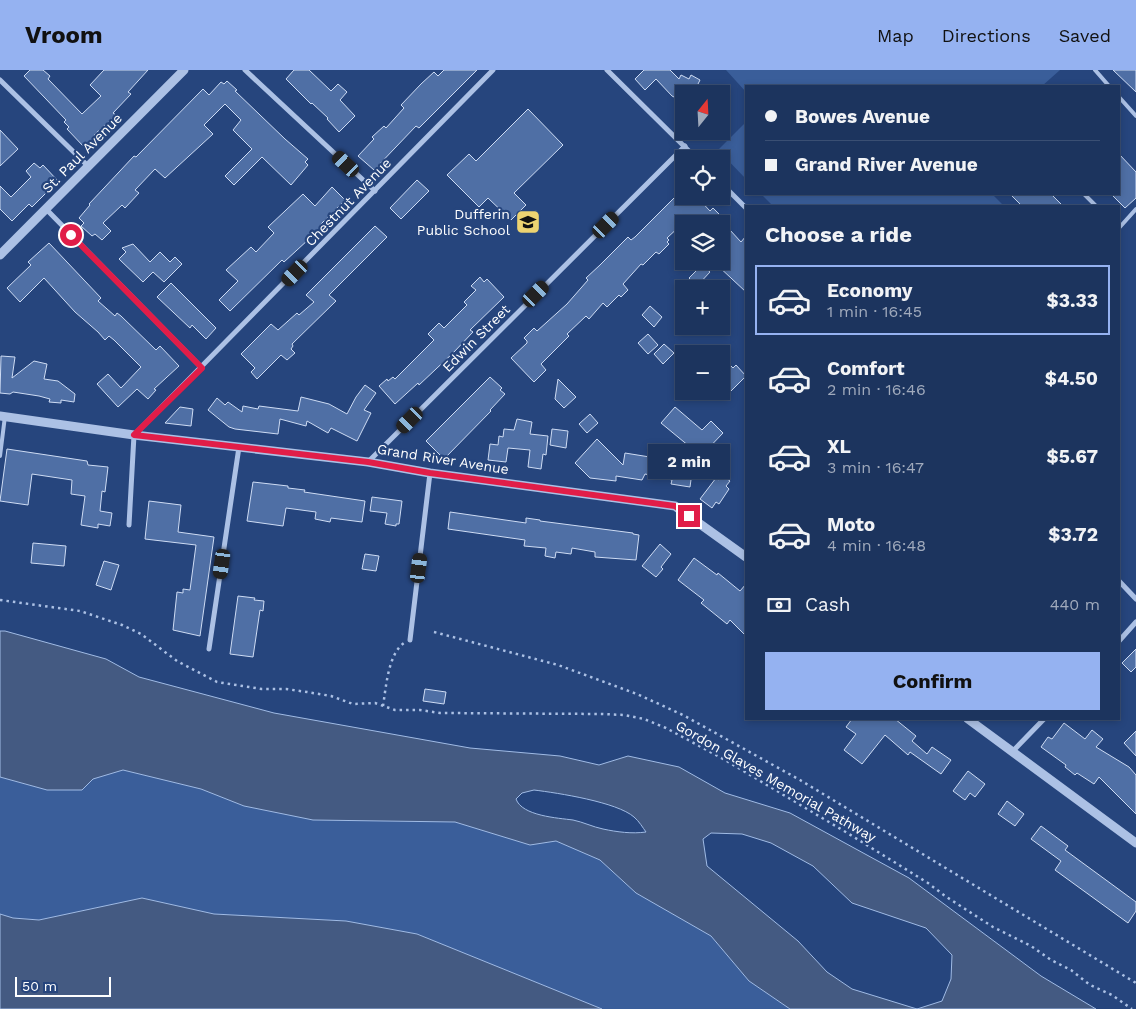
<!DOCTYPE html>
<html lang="en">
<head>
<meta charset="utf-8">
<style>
	:root { --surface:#1c345e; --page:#253c64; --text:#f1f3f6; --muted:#a0aabc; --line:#3a4f73; --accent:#95b2f1 }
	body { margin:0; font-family:"Work Sans",sans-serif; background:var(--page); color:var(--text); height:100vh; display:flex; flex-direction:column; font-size:19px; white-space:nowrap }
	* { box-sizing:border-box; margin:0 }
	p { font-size:16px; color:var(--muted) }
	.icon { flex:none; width:28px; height:28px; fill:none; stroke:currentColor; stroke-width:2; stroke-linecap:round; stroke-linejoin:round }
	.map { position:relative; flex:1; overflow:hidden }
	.side { position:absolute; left:745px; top:135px; width:375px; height:515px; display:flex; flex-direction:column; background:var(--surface); border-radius:0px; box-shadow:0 2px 8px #0003,0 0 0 1px var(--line) }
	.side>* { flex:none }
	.guide { position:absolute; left:745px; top:15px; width:375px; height:110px; border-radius:0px; box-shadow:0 2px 8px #0003,0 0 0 1px var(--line); display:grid; align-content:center; height:110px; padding:0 20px; background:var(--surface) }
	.needle { width:32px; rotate:18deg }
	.fabs { position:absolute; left:675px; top:15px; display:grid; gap:10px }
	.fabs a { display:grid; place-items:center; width:55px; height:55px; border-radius:0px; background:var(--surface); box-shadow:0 2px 8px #0003,0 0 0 1px var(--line); font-size:25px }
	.scale { position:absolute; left:15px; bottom:12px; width:96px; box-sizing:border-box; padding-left:5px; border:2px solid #fff; border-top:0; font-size:14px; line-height:18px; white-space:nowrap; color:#fff; -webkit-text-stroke:4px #26457d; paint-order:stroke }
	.end { position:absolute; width:22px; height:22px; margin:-11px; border:6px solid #e11d48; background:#fff; box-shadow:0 0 0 2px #fff }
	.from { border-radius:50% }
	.bubble { position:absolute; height:35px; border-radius:0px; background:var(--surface); box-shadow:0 2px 8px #0003,0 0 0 1px var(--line); font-size:16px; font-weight:700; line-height:35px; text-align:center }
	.car { position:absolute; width:15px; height:30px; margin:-15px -8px; border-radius:6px; box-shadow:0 0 4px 1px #0007; background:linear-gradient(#222 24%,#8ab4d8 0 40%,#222 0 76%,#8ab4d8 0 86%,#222 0) }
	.guide b { display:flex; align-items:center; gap:18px; height:48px; font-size:19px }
	.guide b+b { border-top:1px solid var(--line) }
	.guide i { width:12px; height:12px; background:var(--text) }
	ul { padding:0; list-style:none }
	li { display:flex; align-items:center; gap:15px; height:70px; margin:0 10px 8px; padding:0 10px; border:2px solid transparent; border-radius:0px }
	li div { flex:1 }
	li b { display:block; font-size:19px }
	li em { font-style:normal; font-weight:700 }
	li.on { border-color:var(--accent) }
	li>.icon { width:45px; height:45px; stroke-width:1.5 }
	h2 { padding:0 20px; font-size:22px; line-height:60px }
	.pay { display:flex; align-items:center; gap:12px; height:55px; padding:0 20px; font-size:19px }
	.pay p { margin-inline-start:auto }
	.primary-button { display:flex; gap:10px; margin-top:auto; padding:10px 20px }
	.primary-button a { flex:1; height:58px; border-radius:0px; background:var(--accent); color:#111; font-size:20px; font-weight:700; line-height:58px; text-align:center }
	header { display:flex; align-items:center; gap:30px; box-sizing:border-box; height:70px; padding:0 25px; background:var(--accent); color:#111 }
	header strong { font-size:24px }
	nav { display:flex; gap:28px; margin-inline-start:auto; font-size:18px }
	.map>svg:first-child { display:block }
	.green { fill:#3a5e9a }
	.water { fill:#445a82; stroke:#a0bbe5; fill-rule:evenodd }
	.building { fill:#4f6fa5; stroke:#cedcf4 }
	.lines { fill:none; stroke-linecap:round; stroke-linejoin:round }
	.path { stroke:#acc1e5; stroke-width:2.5; stroke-dasharray:2.5 4; stroke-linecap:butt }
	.service { stroke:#acc1e5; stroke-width:4 }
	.minor { stroke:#acc1e5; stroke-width:5 }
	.tertiary { stroke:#acc1e5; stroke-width:9 }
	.route { stroke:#e11d48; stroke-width:6 }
	.labels { text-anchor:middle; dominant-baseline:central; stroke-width:4.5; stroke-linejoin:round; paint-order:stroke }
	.street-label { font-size:14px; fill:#fff; stroke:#26457d }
	.poi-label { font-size:14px; fill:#fff; stroke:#26457d; text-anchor:end }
</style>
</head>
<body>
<header>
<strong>Vroom</strong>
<nav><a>Map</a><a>Directions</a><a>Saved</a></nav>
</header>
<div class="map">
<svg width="1136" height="939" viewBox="0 0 1136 939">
	<rect width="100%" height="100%" fill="#26457d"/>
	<g class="green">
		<path d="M726,0H1060L1042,16H746V22Z"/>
		<path d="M746,52V109L718,80Z"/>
		<path d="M761,124H992L1004,136H773Z"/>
		<path d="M123,700L201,719L244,736L313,750L455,752L530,775L556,771L600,790L636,823L711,866L749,911L790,939H602L417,864L346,851L214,844L142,828L39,850L13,848L0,844V707L47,720Z"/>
	</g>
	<g class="water">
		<path d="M0,561H5L106,589L139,607L274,643L470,678L560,686L599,695L628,686L679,697L725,723L790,743L909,808L1041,906L1096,939H790L749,911L711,866L636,823L600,790L556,771L530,775L455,752L313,750L244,736L201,719L123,700L93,709L82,720H47L0,707ZM534,720C558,723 617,732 634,747C639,751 643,758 646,762C632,764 617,762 603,759C593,757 583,752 573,750C558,748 522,746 516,729L522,723ZM711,763L742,764L771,773L813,796L852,833L926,858L952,885L951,909L942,931L917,939L852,919L827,902L798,871L707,796L703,769Z"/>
		<path d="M142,828L214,844L346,851L417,864L602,939H0V844L13,848L39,850Z"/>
	</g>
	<g class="building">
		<path d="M30,0H43L50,6L48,9L82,44L101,26L90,15L104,0H148L128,22L131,24L113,43L116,45L94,65L98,69L89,78L86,75L84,77L67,59L69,57L64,52L66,50L24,6Z"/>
		<path d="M294,0H309L331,21L338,14L347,22L340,30L355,46L339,62L327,49L328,48L312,33L311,34L286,9Z"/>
		<path d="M444,0H477L419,58L416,56L374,100L358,86L374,69L372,67L384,56L386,58L404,38L401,35L421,14L434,2L438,6Z"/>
		<path d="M644,0H670L679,9L681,5L689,9L691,5L700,10L693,24H684V32L672,26L656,9L645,20L635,9Z"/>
		<path d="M1113,0H1136V22Z"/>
		<path d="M227,11L237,20L235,21L285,69L308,89L305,92L308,95L291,115L262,87L234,115L225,106L252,79L233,60L241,50L225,34L204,55L213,64L165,108L155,99L135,120L139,123L125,138L122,135L103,153L111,161L102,170L95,164L92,166L81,156L84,153L79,148L90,135L89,134L134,86L136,87L203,19L209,25L221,12L224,14Z"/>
		<path d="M528,39L563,75L514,123L526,135L511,150L488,128L479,137L447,105L469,84L476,91Z"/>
		<path d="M0,60L18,79L0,96Z"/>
		<path d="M1119,84L1136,102V128L1125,138L1111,124H1119Z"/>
		<path d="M34,93L40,98L43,95L58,111L32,137L29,134L12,151L0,139V116L11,127L31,107L26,101Z"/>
		<path d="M417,110L429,121L401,149L390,138Z"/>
		<path d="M332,117L345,130L320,155L321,157L309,169L284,192L282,190L230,241L219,230L238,211L226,200L251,177L256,182L274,163L268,157L303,124L315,136Z"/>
		<path d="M684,118V126H696L710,141L713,138L720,145L718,147L741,172L746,166V222L717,195L721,191V154H682L667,168L669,170L667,172L669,174L659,184L656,182L643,195L641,194L623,214L628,220L621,227L619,225L607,237L603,233L589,249L586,246L567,264L569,266L541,294L546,300L534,312L511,288L527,273V271L524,268L534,258L537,261L567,234L588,210L586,208L600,195L628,167L631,170L635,167Z"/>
		<path d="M1010,124H1051L1063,136H1022Z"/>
		<path d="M375,156L387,167L329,225L336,231L292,274L293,276L291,279L295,283L287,290L281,285L257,309L251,302L255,298L241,284L271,254L278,260L297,243L299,245L314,232L306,225Z"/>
		<path d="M49,173L101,228L98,231L115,246L117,243L121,246L156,280L160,276L179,296L154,319L156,320L148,329L137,319L118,337L97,314L108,304L121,318L141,297L114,270L109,266L105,270L98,262L75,242L44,208L20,232L7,218L31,195L28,192Z"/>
		<path d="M133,174L150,192L160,182L170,192L175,187L182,194L164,212L153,202L143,212L119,189L126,182L122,178Z"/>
		<path d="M702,195L710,202L697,216L689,208Z"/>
		<path d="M480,207L484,212L487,209L504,227L470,260L473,262L453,283L419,315L418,313L395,334L379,316L387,309L388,311L393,307L395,309L434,270L428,264L439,253L444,258L467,235L464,232L476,220L471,216Z"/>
		<path d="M171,213L216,258L206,269L192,255L190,258L157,227Z"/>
		<path d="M650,236L662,247L654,257L642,245Z"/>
		<path d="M648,264L658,275L648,284L638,273Z"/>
		<path d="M664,274L674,283L663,294L654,284Z"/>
		<path d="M1,286L15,287L12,308L34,291L47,294L44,309L58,311L75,324L74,332L61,330V333L49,332L50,329L39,326L13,322L10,324L0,323Z"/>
		<path d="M721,286L733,298L736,295L746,306L731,321L721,311Z"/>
		<path d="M490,307L502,318L500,320L505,324L490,340L491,341L444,389L426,371Z"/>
		<path d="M558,309L576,327L564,338L555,329Z"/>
		<path d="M365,315L376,323L364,340L371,343L357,371L331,358L328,363L307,351L306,356L280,349L278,364L235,359L229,357L208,340L217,328L225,335L228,332L242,342L243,336L258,339L259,336L298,341L301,327L329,334L347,344L356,327Z"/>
		<path d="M180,337L193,339L191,356L165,353Z"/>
		<path d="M675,337L702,360L711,351L723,363L701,386L661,353Z"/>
		<path d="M590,344L598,353L587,363L579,354Z"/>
		<path d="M517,349L532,352L530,364L548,366L546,385L543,384L541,399L528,397L530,380L508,378L506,392L488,390L490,374L498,375L499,366L503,367L504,359L514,360Z"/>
		<path d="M552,359L568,361L566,378L550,375Z"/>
		<path d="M597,369L623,395L625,383L656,388L658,379L700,388L693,395L690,417L671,414L672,410L645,404L642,410L616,406V411L590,408L575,393Z"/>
		<path d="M7,379L87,391L88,395L108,397L105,422L102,421L100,441L112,443L110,456L98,454V458L81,455L85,426L71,424L72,410L32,404L28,435L0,431Z"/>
		<path d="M722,405L730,411L726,416L729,419L719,434L716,432L712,438L700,429L716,408L719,410Z"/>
		<path d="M253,412L288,416V418L305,420L304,422L365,431L362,452L331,448L330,452L315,449L316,442L286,438L283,456L247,451Z"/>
		<path d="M372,427L402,431L399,454H396V456L385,454L387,443L370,441Z"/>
		<path d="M149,431L181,435L178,462L214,467L200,566L173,560L177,522L183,523V519L190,520L196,475L145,469Z"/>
		<path d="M450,442L526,453V448L540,450V451L633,463V464L639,465L636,490L595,487V482L572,478L571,484L556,482L555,488L545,486L546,478L524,476L525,470L448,459Z"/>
		<path d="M33,473L66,476L64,496L31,493Z"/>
		<path d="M660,474L671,484L661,497L663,499L656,507L642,496Z"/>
		<path d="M365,484L379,486L376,501L362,499Z"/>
		<path d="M694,488L717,505L718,503L740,521L746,514V566L730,550L727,554L701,533L704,530L678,510Z"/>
		<path d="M104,491L119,495L111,520L96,515Z"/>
		<path d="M238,526L255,528L254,530L264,531L263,541L260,540L253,587L230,584Z"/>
		<path d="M1136,579V597L1131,602L1122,593Z"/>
		<path d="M425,619L446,622L444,634L423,631Z"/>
		<path d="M852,649H895L916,666L912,671L927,684L932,677L951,690L941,704L910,682L908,685L885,665L862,694L844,680L856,664L846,657Z"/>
		<path d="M1064,653L1085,669L1092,660L1103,669L1096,677L1129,697L1136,705V744L1099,707L1094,714L1077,703L1075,705L1065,697L1066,695L1041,677L1048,667L1052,669Z"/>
		<path d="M1136,661V686L1124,673Z"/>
		<path d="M968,701L985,714L975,727L970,723L965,730L953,721Z"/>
		<path d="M1007,731L1024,744L1015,756L998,744Z"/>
		<path d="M1041,756L1068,776L1065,780L1136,832V841L1128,853L1055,800L1061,791L1031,769Z"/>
	</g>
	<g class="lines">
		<g class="path">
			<path d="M0,530L80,541L122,555L141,564L177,591L217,612L262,619H286L307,622L331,626L353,634L375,633L395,640H420L440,643L603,644L624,645L644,649L666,658L725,690L849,764L928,813L945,826L993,857L1031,876L1051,890L1071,900L1090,915L1112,925L1132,939"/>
			<path d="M434,562L558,595L637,624L683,645L800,710L1136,913"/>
			<path d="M383,636C386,618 388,584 404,573"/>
		</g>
		<g class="service">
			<path d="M1095,0L1109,16"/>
			<path d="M1119,27L1136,46"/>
			<path d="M1084,124L1096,136"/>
			<path d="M1119,158L1136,139"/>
			<path d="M0,386L5,346"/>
		</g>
		<g class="minor">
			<path d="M245,0L375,121"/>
			<path d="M607,0L697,89"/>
			<path d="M0,10L88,96"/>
			<path d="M721,113L746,138"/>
			<path d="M46,139L202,298"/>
			<path d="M368,392L685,76"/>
			<path d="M129,455L134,365L493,0"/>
			<path d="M1119,511L1136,529"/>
			<path d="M410,570L430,403"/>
			<path d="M1119,571L1136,552"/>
			<path d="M209,579L239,377"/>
			<path d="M1013,681L1044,649"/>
		</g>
		<g class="tertiary">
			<path d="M0,185L184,0"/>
			<path d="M0,346L134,365L368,392L430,403L675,436L746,487"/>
			<path d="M968,649L1136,773"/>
		</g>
	</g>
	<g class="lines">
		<path class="route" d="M71,165L202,298L134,365L368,392L430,403L675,436L689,446"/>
	</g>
	<defs>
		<symbol id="school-square" viewBox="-11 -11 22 22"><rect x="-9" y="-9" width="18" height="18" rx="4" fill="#edd371" stroke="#26457d"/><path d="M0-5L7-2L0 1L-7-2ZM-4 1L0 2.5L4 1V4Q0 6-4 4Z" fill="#111"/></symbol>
	</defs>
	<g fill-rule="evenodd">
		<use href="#school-square" x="514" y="138" width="28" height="28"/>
	</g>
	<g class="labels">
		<g class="street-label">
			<text transform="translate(82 83) rotate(-45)">St. Paul Avenue</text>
			<text transform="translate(348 132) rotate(-46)">Chestnut Avenue</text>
			<text transform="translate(476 268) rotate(-45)">Edwin Street</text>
			<text transform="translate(443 389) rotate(9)">Grand River Avenue</text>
			<text transform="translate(776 711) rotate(30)">Gordon Glaves Memorial Pathway</text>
		</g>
		<g class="poi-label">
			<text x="510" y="144">Dufferin<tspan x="510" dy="16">Public School</tspan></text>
		</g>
	</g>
</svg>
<div class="fabs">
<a><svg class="needle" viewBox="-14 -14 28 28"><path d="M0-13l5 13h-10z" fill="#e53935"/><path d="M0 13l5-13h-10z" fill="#a0aabc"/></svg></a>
<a><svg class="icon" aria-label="locate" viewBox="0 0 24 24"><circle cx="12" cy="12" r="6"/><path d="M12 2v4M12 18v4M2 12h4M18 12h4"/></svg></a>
<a><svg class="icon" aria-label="layers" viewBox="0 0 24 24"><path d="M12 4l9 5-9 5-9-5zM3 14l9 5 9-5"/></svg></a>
<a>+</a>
<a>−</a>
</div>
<div class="scale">50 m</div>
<i class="end from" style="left:71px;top:165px"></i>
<i class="end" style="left:689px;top:446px"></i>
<div class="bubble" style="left:648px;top:374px;width:82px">2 min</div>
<i class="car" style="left:346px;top:94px;rotate:313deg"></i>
<i class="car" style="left:606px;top:155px;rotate:45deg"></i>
<i class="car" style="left:295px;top:203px;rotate:224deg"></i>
<i class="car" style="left:536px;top:224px;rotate:45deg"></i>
<i class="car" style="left:410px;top:350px;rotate:225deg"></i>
<i class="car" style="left:222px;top:494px;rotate:188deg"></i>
<i class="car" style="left:419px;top:498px;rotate:7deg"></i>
<div class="guide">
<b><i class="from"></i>Bowes Avenue</b>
<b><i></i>Grand River Avenue</b>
</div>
<section class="side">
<h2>Choose a ride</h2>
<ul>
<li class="on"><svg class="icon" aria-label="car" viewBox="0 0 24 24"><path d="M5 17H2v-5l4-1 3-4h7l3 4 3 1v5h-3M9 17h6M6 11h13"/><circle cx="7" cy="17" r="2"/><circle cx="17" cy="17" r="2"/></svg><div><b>Economy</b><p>1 min · 16:45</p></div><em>$3.33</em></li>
<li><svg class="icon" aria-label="car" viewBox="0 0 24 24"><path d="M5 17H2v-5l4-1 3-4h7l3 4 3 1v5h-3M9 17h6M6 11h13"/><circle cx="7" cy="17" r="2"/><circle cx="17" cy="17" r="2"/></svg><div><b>Comfort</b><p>2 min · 16:46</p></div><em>$4.50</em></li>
<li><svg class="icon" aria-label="car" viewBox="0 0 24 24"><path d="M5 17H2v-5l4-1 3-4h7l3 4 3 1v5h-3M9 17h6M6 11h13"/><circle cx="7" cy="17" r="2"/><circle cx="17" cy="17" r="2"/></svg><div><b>XL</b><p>3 min · 16:47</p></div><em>$5.67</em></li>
<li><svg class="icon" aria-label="car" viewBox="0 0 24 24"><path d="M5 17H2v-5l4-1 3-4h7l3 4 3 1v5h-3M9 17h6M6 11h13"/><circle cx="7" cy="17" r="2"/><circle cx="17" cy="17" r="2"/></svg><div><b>Moto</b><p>4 min · 16:48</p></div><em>$3.72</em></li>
</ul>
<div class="pay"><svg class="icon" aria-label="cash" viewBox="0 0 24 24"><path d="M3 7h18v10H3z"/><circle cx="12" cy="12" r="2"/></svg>Cash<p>440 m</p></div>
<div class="primary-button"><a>Confirm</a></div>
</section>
</div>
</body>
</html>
